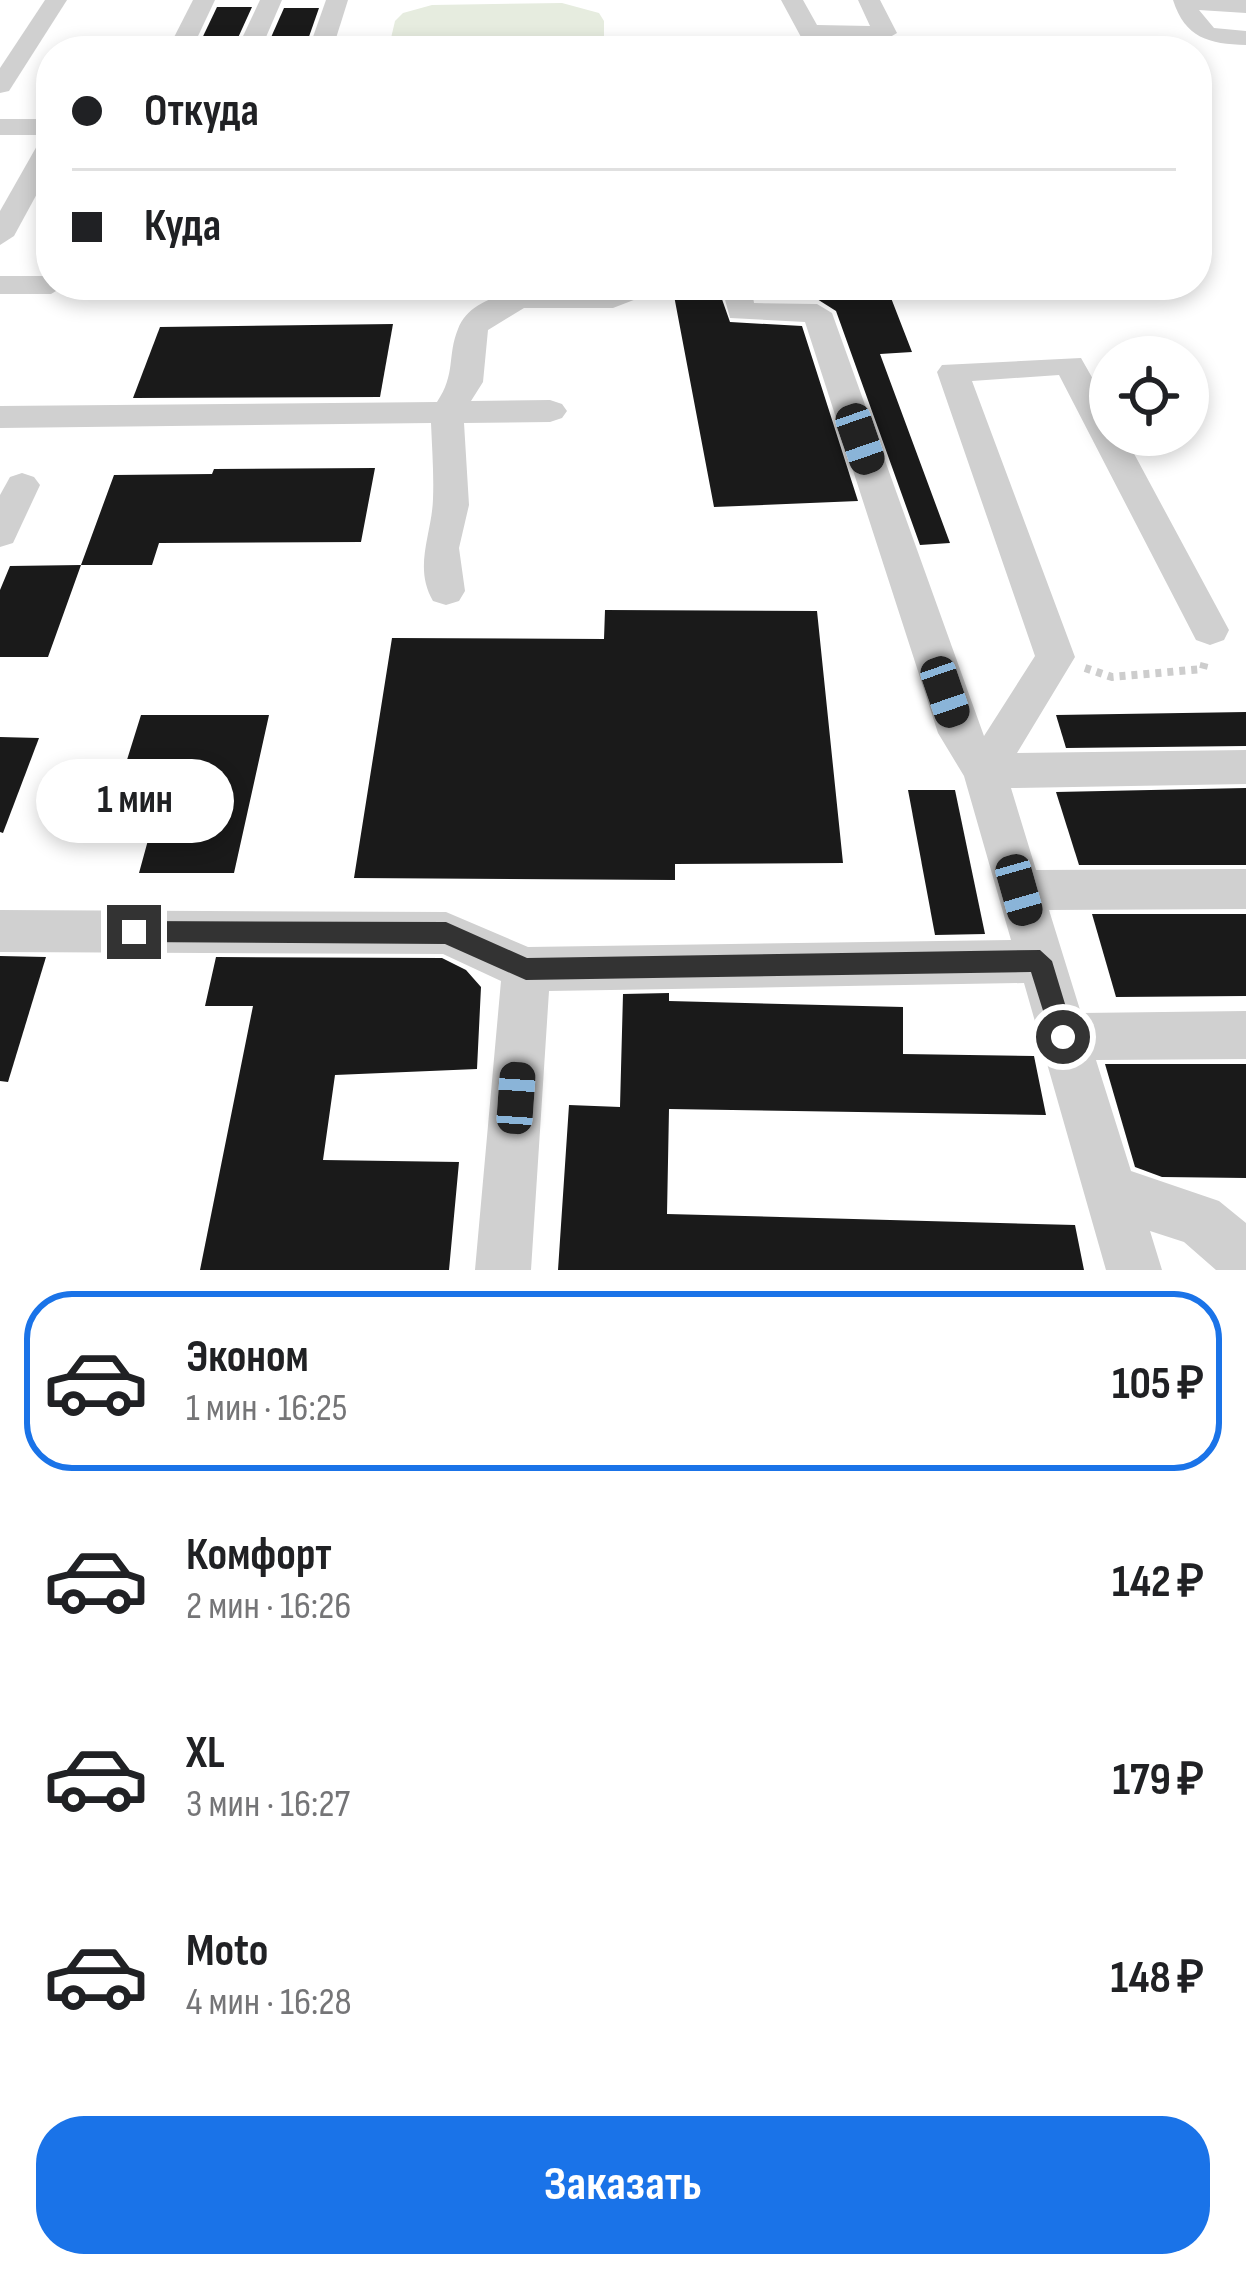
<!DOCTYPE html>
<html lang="ru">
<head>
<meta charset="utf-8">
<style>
	:root { --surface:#fff; --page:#f6f6f6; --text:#202124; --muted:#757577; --line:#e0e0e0; --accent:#1a73e8 }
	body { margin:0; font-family:"Sofia Sans Condensed",sans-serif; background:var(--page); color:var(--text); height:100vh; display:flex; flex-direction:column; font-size:45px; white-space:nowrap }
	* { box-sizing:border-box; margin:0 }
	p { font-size:39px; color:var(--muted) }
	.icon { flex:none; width:66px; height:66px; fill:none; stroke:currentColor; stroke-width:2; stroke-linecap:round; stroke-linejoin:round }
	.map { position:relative; height:1270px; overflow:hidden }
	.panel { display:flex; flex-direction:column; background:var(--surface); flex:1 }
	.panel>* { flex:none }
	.banner { position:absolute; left:36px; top:36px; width:1176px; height:264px; border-radius:48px; box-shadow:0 6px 18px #0003; display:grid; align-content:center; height:264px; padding:0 36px; background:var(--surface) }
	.tools { position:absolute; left:1089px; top:336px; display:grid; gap:24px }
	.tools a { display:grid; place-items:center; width:120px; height:120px; border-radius:50%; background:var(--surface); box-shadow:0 6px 18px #0003; font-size:60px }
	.end { position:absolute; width:54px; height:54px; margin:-27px; border:15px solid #333; background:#fff; box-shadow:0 0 0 6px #fff }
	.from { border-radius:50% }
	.bubble { position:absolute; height:84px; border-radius:42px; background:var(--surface); box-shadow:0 6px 18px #0003; font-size:39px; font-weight:700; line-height:84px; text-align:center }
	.car { position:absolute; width:36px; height:72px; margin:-36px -18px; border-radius:15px; box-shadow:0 0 9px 3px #0007; background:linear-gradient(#222 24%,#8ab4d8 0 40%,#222 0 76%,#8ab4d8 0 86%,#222 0) }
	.banner b { display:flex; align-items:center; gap:42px; height:114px; font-size:45px }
	.banner b+b { border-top:3px solid var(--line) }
	.banner i { width:30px; height:30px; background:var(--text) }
	ul { padding:21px 0 0; list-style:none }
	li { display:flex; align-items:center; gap:36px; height:180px; margin:0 24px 18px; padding:0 12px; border:6px solid transparent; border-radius:48px }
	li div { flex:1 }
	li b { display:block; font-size:45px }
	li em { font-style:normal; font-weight:700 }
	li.current { border-color:var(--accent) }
	li>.icon { width:108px; height:108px; stroke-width:1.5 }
	.cta { display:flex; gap:24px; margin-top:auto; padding:24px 36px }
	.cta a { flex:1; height:138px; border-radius:48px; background:var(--accent); color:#fff; font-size:48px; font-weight:700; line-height:138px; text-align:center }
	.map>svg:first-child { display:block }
	.green { fill:#e6ecdf }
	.building { fill:#1a1a1a }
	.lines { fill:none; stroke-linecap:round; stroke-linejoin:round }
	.path { stroke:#cdcdcd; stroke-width:8; stroke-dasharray:6 6; stroke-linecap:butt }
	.minor { fill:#d0d0d0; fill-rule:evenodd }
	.route { fill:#333 }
</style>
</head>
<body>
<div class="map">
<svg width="1246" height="1270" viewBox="0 0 1246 1270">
	<rect width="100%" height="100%" fill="#fff"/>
	<path class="green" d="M562,3L599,13L604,21V51H388L395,21L403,13L432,5Z"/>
	<g class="building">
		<path d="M217,7H252L232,51H196Z"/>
		<path d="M284,8H319L304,51H265Z"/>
		<path d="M672,285H717L730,322L802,326L858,501L714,507Z"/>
		<path d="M756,285H886L912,352L880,354L950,543L920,545L836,311L817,299H758Z"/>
		<path d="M393,324L380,397L133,398L160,327Z"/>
		<path d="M375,468L361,542L159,543L152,565H81L48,657H0V590L10,566L81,565L114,475L212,474L214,469Z"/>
		<path d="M605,610L817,611L843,863L675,864V880L354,878L392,638L604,639Z"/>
		<path d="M1246,712V746L1066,748L1056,715Z"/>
		<path d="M141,715H269L234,873H139L156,811H111Z"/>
		<path d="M0,737L39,738L3,833L0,832Z"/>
		<path d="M1246,788V865H1079L1056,792Z"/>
		<path d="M908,790H955L985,934L935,935Z"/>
		<path d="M1092,914H1246V996L1116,997Z"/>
		<path d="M0,956L46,957L8,1082L0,1081Z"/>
		<path d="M216,957L442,958L466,970L481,987L477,1069L335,1075L323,1160L459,1162L449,1270H200L253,1006H205Z"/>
		<path d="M669,993V1001L903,1007V1054L1034,1056L1046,1115L669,1109L667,1214L1075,1225L1084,1270H558L569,1105L620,1107L623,994Z"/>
		<path d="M1105,1064H1246V1178L1162,1177L1135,1167Z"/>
	</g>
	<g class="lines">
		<path class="path" d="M1085,668L1112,677L1203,669L1205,661"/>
		<g class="minor">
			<path d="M45,0H67L9,91L0,93V68Z"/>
			<path d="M193,0H215L191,51H167Z"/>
			<path d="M260,0H282L260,51H236Z"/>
			<path d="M326,0H348L332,51H308Z"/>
			<path d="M781,0H803L817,25L870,26L858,0H880L897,33L885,40L801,37Z"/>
			<path d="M1173,0H1246V13L1199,10L1214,28L1246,31V45C1209,44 1185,38 1173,0Z"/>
			<rect x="0" y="119" width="51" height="16"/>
			<path d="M51,136V168L14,236L0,245V211L38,144Z"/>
			<path d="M0,276H51V285H66L51,294H0Z"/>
			<path d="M620,285H661L657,291L613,308H524L488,330L483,382L471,401L550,400L562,404L567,411L562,418L550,422L464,423L469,505L459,548L465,591L459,601L446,605L433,601C413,567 432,534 433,499C434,474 432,448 431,423L0,428V406L437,402C456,374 447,356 458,329C477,280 567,290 609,290Z"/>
			<path d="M721,285H751L754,303L817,304L832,313L984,736L1035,656L937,372L942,365L1081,358L1110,409V435H1124L1229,630L1224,640L1210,645L1196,640L1059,375L972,381L1075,657L1017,753L1246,750V784L1011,788L1036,870L1246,869V909L1049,910L1081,1013L1246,1011V1059L1096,1060L1131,1171L1219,1201L1246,1223V1270H1216L1184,1242L1150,1231L1162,1270H1106L1024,983L549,991L531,1270H475L501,981L443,954L0,952V910L446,912L528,947L1011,940L964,776L938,733L805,322L730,318Z"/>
			<path d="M22,473L34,477L40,485L13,543L0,547V495L10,477Z"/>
		</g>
	</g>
	<path class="route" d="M134,921L446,922L527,958L1040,950L1052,961L1075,1037L1063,1049L1054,1046L1031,972L526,980L445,944L134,942L122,932Z"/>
</svg>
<div class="tools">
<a><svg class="icon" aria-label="locate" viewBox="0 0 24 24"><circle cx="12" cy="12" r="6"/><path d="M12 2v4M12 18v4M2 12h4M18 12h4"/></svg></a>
</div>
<i class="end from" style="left:1063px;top:1037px"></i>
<i class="end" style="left:134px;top:932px"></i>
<div class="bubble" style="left:36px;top:759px;width:198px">1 мин</div>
<i class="car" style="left:860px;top:439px;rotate:161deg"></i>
<i class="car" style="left:945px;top:692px;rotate:161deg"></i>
<i class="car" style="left:1019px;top:890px;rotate:164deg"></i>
<i class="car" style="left:516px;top:1098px;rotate:4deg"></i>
<div class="banner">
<b><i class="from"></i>Откуда</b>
<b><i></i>Куда</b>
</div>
</div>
<section class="panel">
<ul>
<li class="current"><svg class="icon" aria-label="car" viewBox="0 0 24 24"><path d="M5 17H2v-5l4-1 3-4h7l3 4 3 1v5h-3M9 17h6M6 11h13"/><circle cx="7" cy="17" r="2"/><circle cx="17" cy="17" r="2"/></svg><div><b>Эконом</b><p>1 мин · 16:25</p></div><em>105 ₽</em></li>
<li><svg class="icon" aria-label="car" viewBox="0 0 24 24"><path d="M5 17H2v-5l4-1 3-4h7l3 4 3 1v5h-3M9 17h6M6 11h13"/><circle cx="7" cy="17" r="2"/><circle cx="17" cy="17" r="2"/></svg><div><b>Комфорт</b><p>2 мин · 16:26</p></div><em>142 ₽</em></li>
<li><svg class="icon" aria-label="car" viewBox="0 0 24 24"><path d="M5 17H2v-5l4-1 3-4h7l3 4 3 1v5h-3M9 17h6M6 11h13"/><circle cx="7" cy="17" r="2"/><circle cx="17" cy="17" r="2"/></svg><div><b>XL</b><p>3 мин · 16:27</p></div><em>179 ₽</em></li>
<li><svg class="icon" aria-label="car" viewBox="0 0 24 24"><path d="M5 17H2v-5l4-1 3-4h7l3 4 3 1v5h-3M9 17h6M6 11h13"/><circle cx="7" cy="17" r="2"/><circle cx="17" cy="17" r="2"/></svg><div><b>Moto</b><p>4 мин · 16:28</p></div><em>148 ₽</em></li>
</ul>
<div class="cta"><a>Заказать</a></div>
</section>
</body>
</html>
